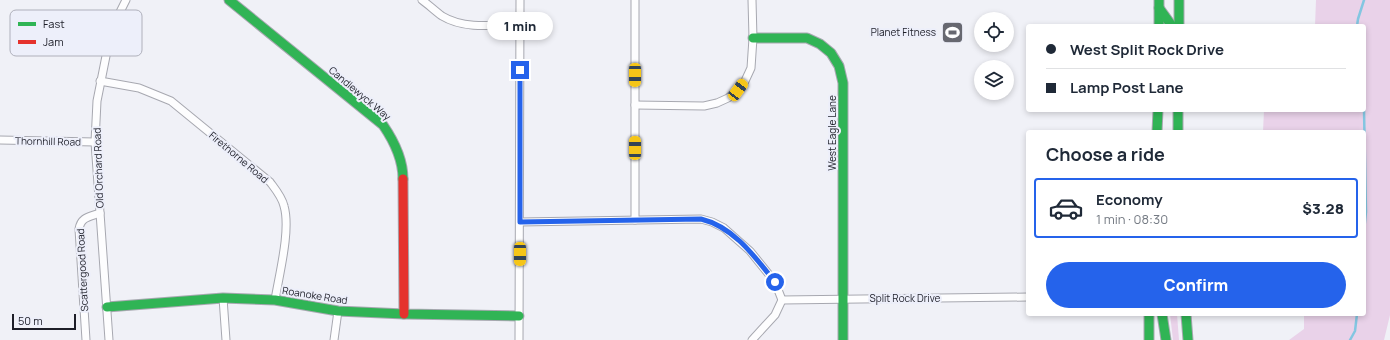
<!DOCTYPE html>
<html lang="en">
<head>
<meta charset="utf-8">
<style>
	:root { --surface:#fff; --page:#f6f6f7; --text:#1f2937; --muted:#747a83; --line:#e0e1e3; --accent:#2563eb }
	body { margin:0; font-family:Manrope,sans-serif; background:var(--page); color:var(--text); height:100vh; display:flex; flex-direction:column; font-size:15px; white-space:nowrap }
	* { box-sizing:border-box; margin:0 }
	p { font-size:13px; color:var(--muted) }
	.icon { flex:none; width:22px; height:22px; fill:none; stroke:currentColor; stroke-width:2; stroke-linecap:round; stroke-linejoin:round }
	.map { position:relative; flex:1; overflow:hidden }
	.side { position:absolute; left:1026px; top:130px; width:340px; height:186px; display:flex; flex-direction:column; background:var(--surface); border-radius:4px; box-shadow:0 2px 6px #0003 }
	.side>* { flex:none }
	.banner { position:absolute; left:1026px; top:24px; width:340px; height:88px; border-radius:4px; box-shadow:0 2px 6px #0003; display:grid; align-content:center; height:88px; padding:0 20px; background:var(--surface) }
	.fabs { position:absolute; left:974px; top:12px; display:grid; gap:8px }
	.fabs a { display:grid; place-items:center; width:40px; height:40px; border-radius:50%; background:var(--surface); box-shadow:0 2px 6px #0003; font-size:20px }
	.scale { position:absolute; left:12px; bottom:10px; width:64px; box-sizing:border-box; padding-left:4px; border:2px solid #1d1e28; border-top:0; font-size:11px; line-height:14px; white-space:nowrap; color:#1d1e28; -webkit-text-stroke:3px #edeffa; paint-order:stroke }
	.end { position:absolute; width:18px; height:18px; margin:-9px; border:5px solid #2563eb; background:#fff; box-shadow:0 0 0 2px #fff }
	.from { border-radius:50% }
	.bubble { position:absolute; height:28px; border-radius:14px; background:var(--surface); box-shadow:0 2px 6px #0003; font-size:13px; font-weight:800; line-height:28px; text-align:center }
	.car { position:absolute; width:12px; height:24px; margin:-12px -6px; border-radius:5px; box-shadow:0 0 3px 1px #0007; background:linear-gradient(#f5c518 24%,#345 0 40%,#f5c518 0 76%,#345 0 86%,#f5c518 0) }
	.banner b { display:flex; align-items:center; gap:14px; height:38px; font-size:15px }
	.banner b+b { border-top:1px solid var(--line) }
	.banner i { width:10px; height:10px; background:var(--text) }
	ul { padding:0; list-style:none }
	li { display:flex; align-items:center; gap:12px; height:60px; margin:0 8px 6px; padding:0 12px; border:2px solid transparent; border-radius:4px }
	li div { flex:1 }
	li b { display:block; font-size:15px }
	li em { font-style:normal; font-weight:800 }
	li.selected { border-color:var(--accent) }
	li>.icon { width:36px; height:36px; stroke-width:1.5 }
	h2 { padding:0 20px; font-size:18px; line-height:48px }
	.cta { display:flex; gap:8px; margin-top:auto; padding:8px 20px }
	.cta a { flex:1; height:46px; border-radius:24px; background:var(--accent); color:#fff; font-size:16px; font-weight:800; line-height:46px; text-align:center }
	.map>svg:first-child { display:block }
	.green { fill:#e9d2e9 }
	.lines { fill:none; stroke-linecap:round; stroke-linejoin:round }
	.stream { stroke:#83c6e1; stroke-width:2.5 }
	.street-casing { stroke:#a7a8b0; stroke-width:9 }
	.fast-casing { stroke:#a7a8b0; stroke-width:11 }
	.jam-casing { stroke:#a7a8b0; stroke-width:11 }
	.street { stroke:#fdfdfe; stroke-width:7 }
	.fast { stroke:#30b455; stroke-width:9 }
	.jam { stroke:#e5322d; stroke-width:9 }
	.route { stroke:#2563eb; stroke-width:5 }
	.labels { text-anchor:middle; dominant-baseline:central; stroke-width:4; stroke-linejoin:round; paint-order:stroke }
	.poi-label { font-size:10px; fill:#1d1e28; stroke:#edeffa; text-anchor:end }
	.street-label { font-size:10px; fill:#1d1e28; stroke:#edeffa }
	.key { fill:#edeffa; stroke:#afb0bb; stroke-width:1 }
	.key-label { font-size:11px; fill:#1d1e28 }
</style>
</head>
<body>
<div class="map">
<svg width="1390" height="340" viewBox="0 0 1390 340">
	<rect width="100%" height="100%" fill="#f0f1f7"/>
	<g class="green">
		<path d="M1316,0H1390V315L1384,340H1289L1304,329V314H1364V132H1263L1264,110H1364V26H1315Z"/>
		<path d="M1170,314H1177L1179,340H1173Z"/>
	</g>
	<g class="lines">
		<g class="stream">
			<path d="M1357,26L1358,19L1364,0"/>
			<path d="M1364,110L1366,212L1364,232"/>
			<path d="M1350,340L1355,331L1357,314"/>
		</g>
		<defs>
			<g id="street">
				<path d="M422,0C429,5 435,11 442,16C465,30 495,25 520,24"/>
				<path d="M635,0V220"/>
				<path d="M100,81L139,88L171,101L270,182C276,190 282,197 284,206C291,230 279,275 275,300"/>
				<path d="M635,105L704,106L717,103L728,98L738,90L745,81L751,68L753,38L752,0"/>
				<path d="M0,140L95,142"/>
				<path d="M520,222L701,219L712,222L724,228L750,251L775,282L782,300"/>
				<path d="M223,298L226,340"/>
				<path d="M782,300L1028,297"/>
				<path d="M86,340L79,229C81,217 89,217 100,213"/>
				<path d="M109,340L95,142L97,101L108,46L119,14L126,0"/>
				<path d="M334,340L338,311"/>
				<path d="M519,340L520,0"/>
				<path d="M752,340L775,315L782,300"/>
			</g>
			<g id="fast">
				<path d="M229,0L383,125C394,141 403,160 403,179"/>
				<path d="M1159,0V26"/>
				<path d="M1179,0V26"/>
				<path d="M1159,8L1172,26"/>
				<path d="M753,38H807L820,44L831,53L839,66L843,83V340"/>
				<path d="M1178,110V132"/>
				<path d="M1157,132L1158,110"/>
				<path d="M107,307L223,298L275,300L338,311L404,314L519,316"/>
				<path d="M1149,314V340"/>
				<path d="M1162,314L1166,340"/>
				<path d="M1186,314L1188,340"/>
			</g>
			<path id="jam" d="M403,179L404,314"/>
		</defs>
		<use href="#street" class="street-casing"/>
		<use href="#fast" class="fast-casing"/>
		<use href="#jam" class="jam-casing"/>
		<use href="#street" class="street"/>
		<use href="#fast" class="fast"/>
		<use href="#jam" class="jam"/>
	</g>
	<g class="lines">
		<path class="route" d="M520,70V222L701,219C734,227 755,257 775,282"/>
	</g>
	<defs>
		<symbol id="stadium-square" viewBox="-11 -11 22 22"><rect x="-9" y="-9" width="18" height="18" rx="4" fill="#676870" stroke="#edeffa"/><path d="M0-5a6.5 5 0 1 0 0 10a6.5 5 0 1 0 0-10ZM-3.5-1.8h7v3.6h-7Z" fill="#fff"/></symbol>
	</defs>
	<g fill-rule="evenodd">
		<use href="#stadium-square" x="940" y="20" width="25" height="25"/>
	</g>
	<g class="labels">
		<g class="poi-label">
			<text x="936" y="32">Planet Fitness</text>
		</g>
		<g class="street-label">
			<text transform="translate(360 93) rotate(40)">Candlewyck Way</text>
			<text transform="translate(832 133) rotate(-90)">West Eagle Lane</text>
			<text transform="translate(48 141) rotate(1)">Thornhill Road</text>
			<text transform="translate(239 157) rotate(40)">Firethorne Road</text>
			<text transform="translate(98 168) rotate(-92)">Old Orchard Road</text>
			<text transform="translate(82 270) rotate(-93)">Scattergood Road</text>
			<text transform="translate(315 295) rotate(9)">Roanoke Road</text>
			<text x="905" y="298">Split Rock Drive</text>
		</g>
	</g>
	<rect x="10" y="10" width="132" height="46" rx="6" class="key"/>
	<rect x="18" y="22" width="18" height="4" fill="#30b455"/>
	<rect x="18" y="40" width="18" height="4" fill="#e5322d"/>
	<g class="key-label">
		<text x="43" y="28">Fast</text>
		<text x="43" y="46">Jam</text>
	</g>
</svg>
<div class="fabs">
<a><svg class="icon" aria-label="locate" viewBox="0 0 24 24"><circle cx="12" cy="12" r="6"/><path d="M12 2v4M12 18v4M2 12h4M18 12h4"/></svg></a>
<a><svg class="icon" aria-label="layers" viewBox="0 0 24 24"><path d="M12 4l9 5-9 5-9-5zM3 14l9 5 9-5"/></svg></a>
</div>
<div class="scale">50 m</div>
<i class="end from" style="left:775px;top:282px"></i>
<i class="end" style="left:520px;top:70px"></i>
<div class="bubble" style="left:487px;top:12px;width:66px">1 min</div>
<i class="car" style="left:635px;top:75px;rotate:180deg"></i>
<i class="car" style="left:738px;top:90px;rotate:37deg"></i>
<i class="car" style="left:635px;top:148px;rotate:0deg"></i>
<i class="car" style="left:520px;top:254px;rotate:180deg"></i>
<div class="banner">
<b><i class="from"></i>West Split Rock Drive</b>
<b><i></i>Lamp Post Lane</b>
</div>
<section class="side">
<h2>Choose a ride</h2>
<ul>
<li class="selected"><svg class="icon" aria-label="car" viewBox="0 0 24 24"><path d="M5 17H2v-5l4-1 3-4h7l3 4 3 1v5h-3M9 17h6M6 11h13"/><circle cx="7" cy="17" r="2"/><circle cx="17" cy="17" r="2"/></svg><div><b>Economy</b><p>1 min · 08:30</p></div><em>$3.28</em></li>
</ul>
<div class="cta"><a>Confirm</a></div>
</section>
</div>
</body>
</html>
